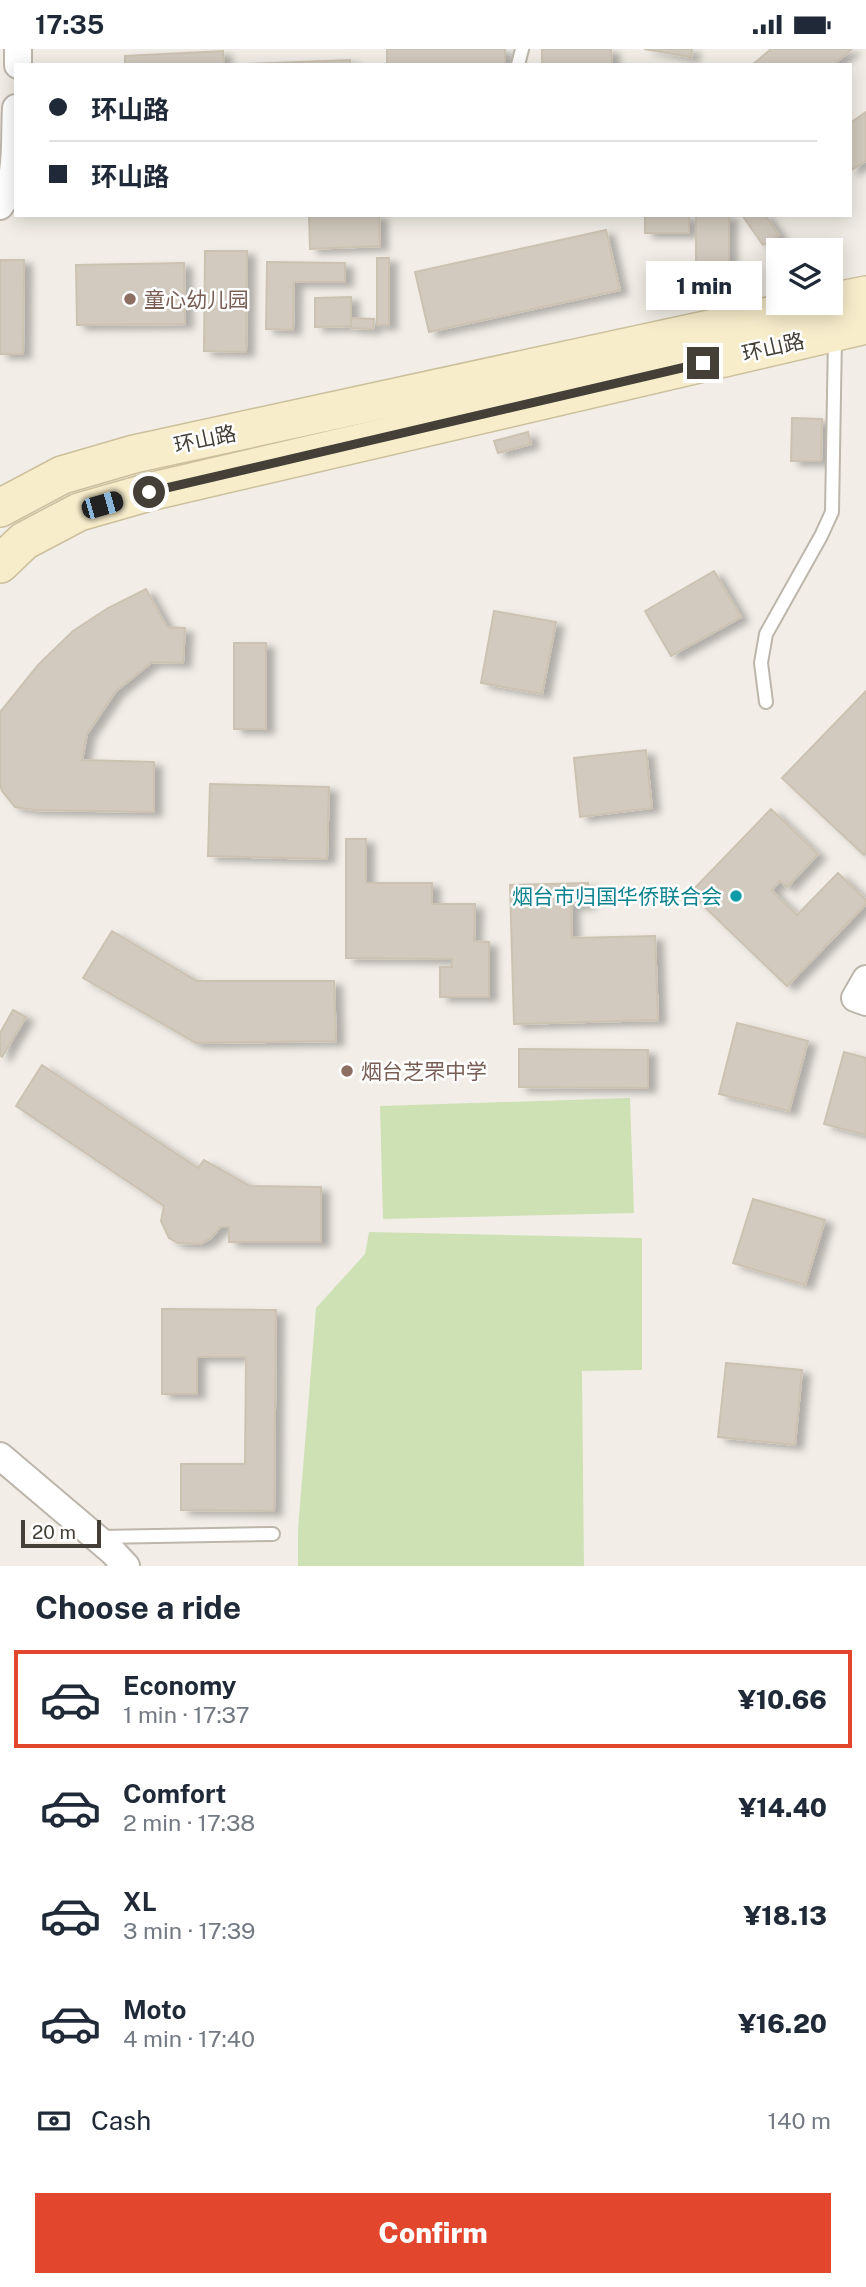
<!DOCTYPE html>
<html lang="en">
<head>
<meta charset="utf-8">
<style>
	:root { --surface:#fff; --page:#f6f6f7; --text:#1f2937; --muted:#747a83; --line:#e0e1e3; --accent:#e2472e }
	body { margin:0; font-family:"Public Sans","Noto Sans SC",sans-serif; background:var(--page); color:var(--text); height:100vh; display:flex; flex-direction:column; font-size:26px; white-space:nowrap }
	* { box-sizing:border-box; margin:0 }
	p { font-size:23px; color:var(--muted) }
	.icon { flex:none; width:38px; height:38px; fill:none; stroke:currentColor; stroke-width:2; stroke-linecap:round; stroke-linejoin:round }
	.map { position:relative; height:1517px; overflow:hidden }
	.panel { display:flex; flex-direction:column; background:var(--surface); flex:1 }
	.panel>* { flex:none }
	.top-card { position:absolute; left:14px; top:14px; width:838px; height:154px; border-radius:0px; box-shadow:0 4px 18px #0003; display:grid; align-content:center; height:154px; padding:0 35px; background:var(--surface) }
	.buttons { position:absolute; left:766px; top:189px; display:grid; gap:14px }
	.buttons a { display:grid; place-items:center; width:77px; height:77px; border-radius:0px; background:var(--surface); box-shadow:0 4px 18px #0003; font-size:35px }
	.scale { position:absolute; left:21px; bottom:18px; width:80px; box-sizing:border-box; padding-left:7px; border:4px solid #443f37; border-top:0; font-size:19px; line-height:24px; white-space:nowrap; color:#443f37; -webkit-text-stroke:5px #fff; paint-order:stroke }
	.end { position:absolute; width:32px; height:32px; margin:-16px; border:9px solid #443f37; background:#fff; box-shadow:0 0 0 4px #fff }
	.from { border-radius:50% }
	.bubble { position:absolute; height:49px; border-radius:0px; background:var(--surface); box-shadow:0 4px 18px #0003; font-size:23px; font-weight:800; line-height:49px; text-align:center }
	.car { position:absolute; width:21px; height:42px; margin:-21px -10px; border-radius:9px; box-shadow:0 0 5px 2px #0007; background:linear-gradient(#222 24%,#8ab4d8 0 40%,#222 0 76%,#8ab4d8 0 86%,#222 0) }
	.top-card b { display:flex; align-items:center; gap:24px; height:66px; font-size:26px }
	.top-card b+b { border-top:2px solid var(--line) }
	.top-card i { width:18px; height:18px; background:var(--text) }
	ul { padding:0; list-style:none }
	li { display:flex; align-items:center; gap:21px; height:98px; margin:0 14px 10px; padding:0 21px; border:4px solid transparent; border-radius:0px }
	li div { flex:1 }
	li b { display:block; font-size:26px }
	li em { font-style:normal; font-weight:800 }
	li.on { border-color:var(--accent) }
	li>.icon { width:63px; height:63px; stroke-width:1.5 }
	h2 { padding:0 35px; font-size:32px; line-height:84px }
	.pay { display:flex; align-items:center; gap:18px; height:77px; padding:0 35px; font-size:26px }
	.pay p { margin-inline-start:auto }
	.primary-button { display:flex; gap:14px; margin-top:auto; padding:14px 35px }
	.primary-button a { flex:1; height:80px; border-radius:0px; background:var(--accent); color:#fff; font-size:28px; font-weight:800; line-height:80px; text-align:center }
	.status { display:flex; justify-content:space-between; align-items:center; height:49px; padding:0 35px; background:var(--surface); direction:ltr }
	.status svg { height:19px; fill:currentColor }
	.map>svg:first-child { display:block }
	.green { fill:#cee1b5 }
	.building { fill:#d2cabe; stroke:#ccc2b2; stroke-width:2; filter:url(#shadow) }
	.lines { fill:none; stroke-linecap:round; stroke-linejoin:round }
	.lane-casing { stroke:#bcb6ab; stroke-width:16 }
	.street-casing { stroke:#bcb6ab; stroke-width:30 }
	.secondary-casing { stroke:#ccbf9c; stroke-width:40 }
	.lane { stroke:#fff; stroke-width:12 }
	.street { stroke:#fff; stroke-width:26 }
	.secondary { stroke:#f8edcb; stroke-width:37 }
	.route { stroke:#443f37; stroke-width:9 }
	.education-dot { fill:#8d6e63; stroke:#fff; stroke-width:2.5 }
	.culture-dot { fill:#0f9aa8; stroke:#fff; stroke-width:2.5 }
	.labels { text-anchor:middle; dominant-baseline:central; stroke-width:5; stroke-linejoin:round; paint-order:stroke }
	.education-label { font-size:21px; fill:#785e54; stroke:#fff; text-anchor:start }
	.street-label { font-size:21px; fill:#443f37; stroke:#fff }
	.culture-label { font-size:21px; fill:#0d838f; stroke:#fff; text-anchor:end }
</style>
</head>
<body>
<div class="status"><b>17:35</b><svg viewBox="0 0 49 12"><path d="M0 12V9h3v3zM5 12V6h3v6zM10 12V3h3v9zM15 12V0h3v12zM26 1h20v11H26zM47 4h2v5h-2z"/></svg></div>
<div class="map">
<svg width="866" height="1517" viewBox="0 0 866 1517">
	<defs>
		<filter id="shadow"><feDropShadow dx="8" dy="4.5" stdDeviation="3.5" flood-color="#0004"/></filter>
	</defs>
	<rect width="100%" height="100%" fill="#f2eee7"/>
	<g class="green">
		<path d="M630,1049L634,1164L383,1170L380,1057Z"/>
		<path d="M369,1183L642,1189V1321L582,1322L584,1517H298V1481L316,1259L365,1205Z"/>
	</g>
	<g class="building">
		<rect x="387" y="0" width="118" height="16"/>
		<path d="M542,0H611L612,16H542Z"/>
		<path d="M644,0H692L691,8Z"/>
		<path d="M771,0H852L833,16H752Z"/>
		<path d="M223,2L224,16H125V7Z"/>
		<path d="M350,11V16H246V15Z"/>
		<path d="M866,63V112L850,122V74Z"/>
		<path d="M309,166H379L380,197L310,200Z"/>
		<path d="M645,166L689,167V184H645Z"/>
		<rect x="696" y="166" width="33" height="53"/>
		<path d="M742,166H765L779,186L763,196Z"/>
		<path d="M606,181L620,241L429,283L415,223Z"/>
		<path d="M205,202H247L246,303L204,302Z"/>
		<rect x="377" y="209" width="12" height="67"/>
		<path d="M0,211H24L23,305H0Z"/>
		<path d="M267,213L345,214V233H294L293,281L266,280Z"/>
		<path d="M184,214L185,275L77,276L76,216Z"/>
		<path d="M351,248V277L315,278V249Z"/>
		<path d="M351,269L374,270L373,280L351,279Z"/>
		<path d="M792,369L822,370L821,412H791Z"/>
		<path d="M528,383L531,395L498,404L494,392Z"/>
		<path d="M714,522L741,568L671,607L645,562Z"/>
		<path d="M146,540L167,578L185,579L183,614L152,613L116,642L87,685L82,711L154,713V763L35,761L15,758L2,742L0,736V663L38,616L73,582L108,559Z"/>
		<path d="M494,562L556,573L542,645L481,634Z"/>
		<rect x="234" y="594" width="32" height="86"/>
		<path d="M866,642V804L864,806L782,729Z"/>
		<path d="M646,701L652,759L580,768L574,709Z"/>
		<path d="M210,735L329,738L327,810L208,807Z"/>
		<path d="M771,760L818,805L787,838L780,832L771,841L797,866L838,824L866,851V855L787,937L690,844Z"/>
		<path d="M346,790H366V834H432V855H475L474,892L489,893V948H440V918H452V910L346,909Z"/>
		<path d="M588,834V855L571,856L572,889L655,887L658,971L514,975L510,836Z"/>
		<path d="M112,882L197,932H334L336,992L196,994L83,929Z"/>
		<path d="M13,961L26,968L2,1008L0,1006V984Z"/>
		<path d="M737,974L808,992L789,1062L719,1045Z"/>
		<path d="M519,1000L648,1001V1039L519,1038Z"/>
		<path d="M844,1003L866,1009V1086L824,1075Z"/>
		<path d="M42,1016L198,1119L204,1111L250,1137L321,1138V1193H229V1178H220L211,1189L200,1195L178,1194L169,1189L161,1172L164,1157L16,1057Z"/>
		<path d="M753,1150L825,1171L805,1236L733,1214Z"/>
		<path d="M162,1260L276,1261L274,1462L181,1461V1415H245L246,1308H197V1345H162Z"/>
		<path d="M726,1314L802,1321L795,1396L718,1388Z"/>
	</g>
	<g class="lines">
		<defs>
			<g id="lane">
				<path d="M518,16L522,0"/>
				<path d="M766,653L761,614L766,585L821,487L832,463L835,287"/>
				<path d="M99,1488L273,1485"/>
			</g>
			<g id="street">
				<path d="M18,16V0"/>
				<path d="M0,157C19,133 14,89 16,59"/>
				<path d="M866,930L855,949L866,953"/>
				<path d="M0,1407L112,1502L126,1517"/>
			</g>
			<g id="secondary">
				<path d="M831,253L866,246"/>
				<path d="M0,459L62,426L134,405L829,254"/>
				<path d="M0,515L24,492L79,463L149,443L866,276"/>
			</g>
		</defs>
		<use href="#lane" class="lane-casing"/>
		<use href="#street" class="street-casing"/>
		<use href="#secondary" class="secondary-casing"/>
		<use href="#lane" class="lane"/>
		<use href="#street" class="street"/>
		<use href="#secondary" class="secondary"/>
	</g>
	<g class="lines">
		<path class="route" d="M149,443L703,314"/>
	</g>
	<g class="education-dot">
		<circle cx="130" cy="250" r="7"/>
		<circle cx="347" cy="1022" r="7"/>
	</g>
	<circle class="culture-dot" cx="736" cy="847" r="7"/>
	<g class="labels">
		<g class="education-label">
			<text x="144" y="250">童心幼儿园</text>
			<text x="361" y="1022">烟台芝罘中学</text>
		</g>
		<g class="street-label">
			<text transform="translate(773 298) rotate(-13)">环山路</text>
			<text transform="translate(205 390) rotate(-12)">环山路</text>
		</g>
		<g class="culture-label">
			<text x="722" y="847">烟台市归国华侨联合会</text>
		</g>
	</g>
</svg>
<div class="buttons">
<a><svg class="icon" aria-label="layers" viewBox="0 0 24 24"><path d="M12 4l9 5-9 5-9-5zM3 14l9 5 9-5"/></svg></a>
</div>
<div class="scale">20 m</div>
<i class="end from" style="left:149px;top:443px"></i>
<i class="end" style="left:703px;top:314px"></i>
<div class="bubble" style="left:646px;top:212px;width:116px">1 min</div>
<i class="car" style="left:102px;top:456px;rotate:74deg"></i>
<div class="top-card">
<b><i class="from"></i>环山路</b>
<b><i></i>环山路</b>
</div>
</div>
<section class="panel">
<h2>Choose a ride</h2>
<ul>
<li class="on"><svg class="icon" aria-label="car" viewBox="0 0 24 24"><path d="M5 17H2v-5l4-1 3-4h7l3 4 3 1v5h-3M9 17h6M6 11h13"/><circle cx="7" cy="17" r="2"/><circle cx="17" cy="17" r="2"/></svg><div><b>Economy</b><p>1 min · 17:37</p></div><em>¥10.66</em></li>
<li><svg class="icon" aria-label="car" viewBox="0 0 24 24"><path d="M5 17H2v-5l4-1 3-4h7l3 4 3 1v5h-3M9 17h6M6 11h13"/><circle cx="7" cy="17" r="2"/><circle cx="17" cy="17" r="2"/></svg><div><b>Comfort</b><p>2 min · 17:38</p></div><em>¥14.40</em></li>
<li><svg class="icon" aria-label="car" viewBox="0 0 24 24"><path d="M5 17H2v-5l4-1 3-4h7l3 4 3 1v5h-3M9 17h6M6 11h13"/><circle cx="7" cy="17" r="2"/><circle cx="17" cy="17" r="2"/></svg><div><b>XL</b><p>3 min · 17:39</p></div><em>¥18.13</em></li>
<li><svg class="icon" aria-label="car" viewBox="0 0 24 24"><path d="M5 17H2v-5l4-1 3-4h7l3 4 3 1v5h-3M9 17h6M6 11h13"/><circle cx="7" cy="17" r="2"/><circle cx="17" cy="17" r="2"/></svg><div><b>Moto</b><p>4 min · 17:40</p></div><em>¥16.20</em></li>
</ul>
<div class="pay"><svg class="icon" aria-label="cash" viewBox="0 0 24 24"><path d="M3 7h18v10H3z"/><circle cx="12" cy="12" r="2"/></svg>Cash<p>140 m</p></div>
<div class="primary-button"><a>Confirm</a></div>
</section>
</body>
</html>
